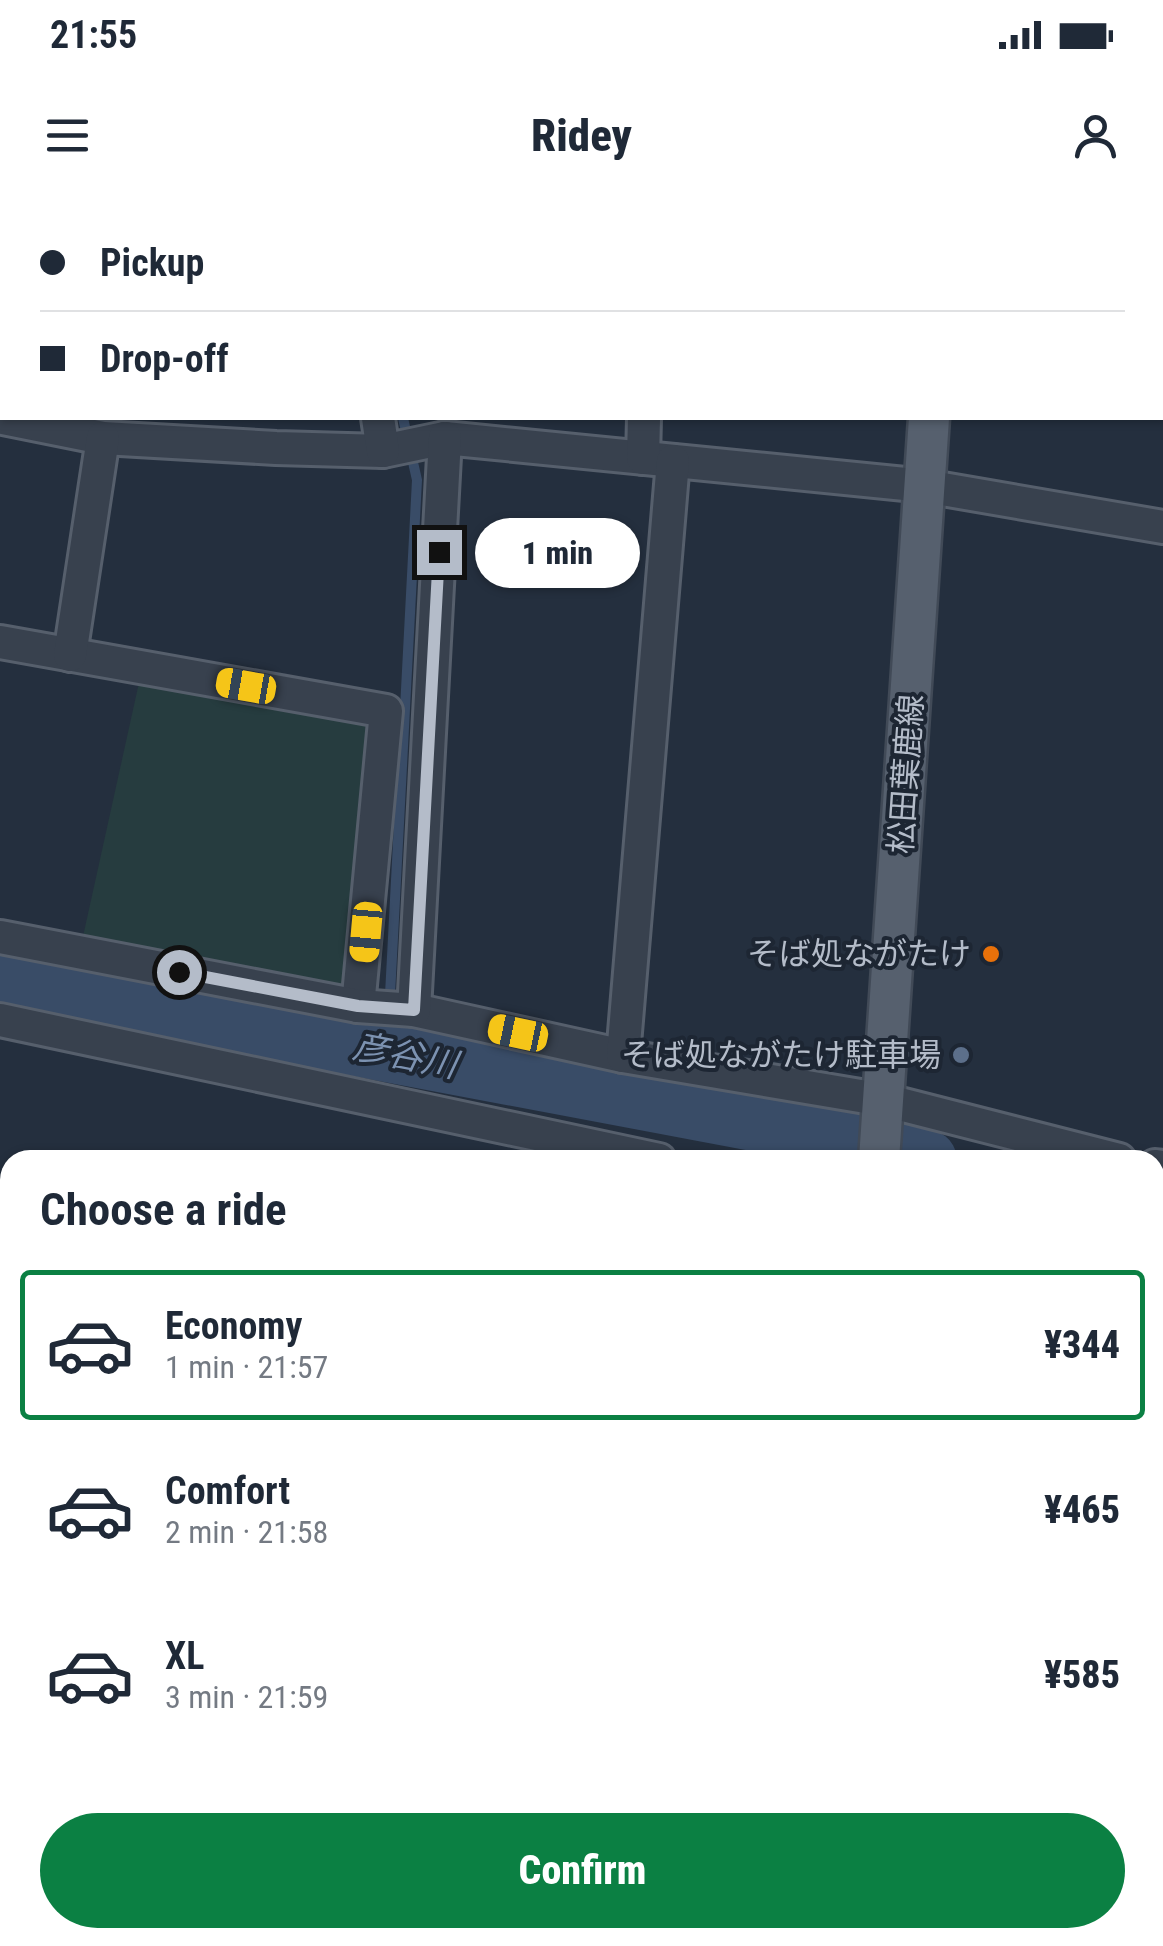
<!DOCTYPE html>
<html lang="en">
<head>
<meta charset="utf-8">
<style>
	:root { --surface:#fff; --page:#f2f2f3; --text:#1f2937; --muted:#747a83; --line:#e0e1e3; --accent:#0b8043 }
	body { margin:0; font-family:"Roboto Condensed","Noto Sans JP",sans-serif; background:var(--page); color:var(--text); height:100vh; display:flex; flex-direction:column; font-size:38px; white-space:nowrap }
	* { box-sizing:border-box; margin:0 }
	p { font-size:32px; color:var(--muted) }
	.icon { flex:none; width:55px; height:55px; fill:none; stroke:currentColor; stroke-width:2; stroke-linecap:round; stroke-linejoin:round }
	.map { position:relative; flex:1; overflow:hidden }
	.side { position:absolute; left:0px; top:950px; width:1165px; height:798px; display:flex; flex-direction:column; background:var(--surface); border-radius:30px 30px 0 0; box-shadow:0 2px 8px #0004 }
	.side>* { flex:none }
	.banner { position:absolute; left:0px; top:0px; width:1165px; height:220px; box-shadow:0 2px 8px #0004; display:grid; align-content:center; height:220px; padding:0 40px; background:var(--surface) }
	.end { position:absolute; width:45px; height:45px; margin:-22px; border:12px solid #b4bcc9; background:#111; box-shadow:0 0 0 5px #111 }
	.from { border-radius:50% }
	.bubble { position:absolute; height:70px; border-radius:35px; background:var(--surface); box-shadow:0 2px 8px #0004; font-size:32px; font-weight:800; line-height:70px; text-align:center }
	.car { position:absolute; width:30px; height:60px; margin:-30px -15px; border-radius:12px; box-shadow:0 0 8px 2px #0007; background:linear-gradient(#f5c518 24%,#345 0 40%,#f5c518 0 76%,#345 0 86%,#f5c518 0) }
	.banner b { display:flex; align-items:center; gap:35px; height:95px; font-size:38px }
	.banner b+b { border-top:2px solid var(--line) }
	.banner i { width:25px; height:25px; background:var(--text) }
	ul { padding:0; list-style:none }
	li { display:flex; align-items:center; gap:30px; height:150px; margin:0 20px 15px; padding:0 20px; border:5px solid transparent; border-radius:10px }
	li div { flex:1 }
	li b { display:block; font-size:38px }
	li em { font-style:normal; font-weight:800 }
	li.current { border-color:var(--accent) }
	li>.icon { width:90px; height:90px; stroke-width:1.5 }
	h2 { padding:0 40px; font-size:45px; line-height:120px }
	.action { display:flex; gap:20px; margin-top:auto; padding:20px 40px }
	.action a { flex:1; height:115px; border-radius:60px; background:var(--accent); color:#fff; font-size:40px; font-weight:800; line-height:115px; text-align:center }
	.status { display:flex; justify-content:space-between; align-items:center; height:70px; padding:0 50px; background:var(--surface); direction:ltr }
	.status svg { height:28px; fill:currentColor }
	header { display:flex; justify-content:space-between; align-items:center; height:130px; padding:0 40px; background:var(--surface); font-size:45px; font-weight:800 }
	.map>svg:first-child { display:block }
	.green { fill:#263c3f }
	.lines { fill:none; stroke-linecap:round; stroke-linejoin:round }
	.stream { stroke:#394c67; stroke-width:10 }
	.river { stroke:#394c67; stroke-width:60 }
	.building { fill:#455162; stroke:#1f2835; stroke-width:2.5 }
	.minor-casing { stroke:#565f6c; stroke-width:38 }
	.major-casing { stroke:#414a57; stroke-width:45 }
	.minor { stroke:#38414e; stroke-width:32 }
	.major { stroke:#56606e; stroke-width:40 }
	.route { stroke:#b4bcc9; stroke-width:12 }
	.food-dot { fill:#e8710a; stroke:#1d2633; stroke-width:4 }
	.service-dot { fill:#5c6f8a; stroke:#1d2633; stroke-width:4 }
	.labels { text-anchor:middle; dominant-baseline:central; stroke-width:8; stroke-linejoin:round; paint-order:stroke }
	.street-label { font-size:32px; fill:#b4bcc9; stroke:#1d2633 }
	.poi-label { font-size:32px; fill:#b4bcc9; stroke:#1d2633; text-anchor:end }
	.water-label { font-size:35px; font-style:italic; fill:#7c92b1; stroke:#1d2633 }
</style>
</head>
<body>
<div class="status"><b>21:55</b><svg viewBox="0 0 49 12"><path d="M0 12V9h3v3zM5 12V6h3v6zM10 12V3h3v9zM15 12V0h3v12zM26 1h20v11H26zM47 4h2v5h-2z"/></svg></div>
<header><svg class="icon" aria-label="menu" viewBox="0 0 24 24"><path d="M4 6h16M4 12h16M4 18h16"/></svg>Ridey<svg class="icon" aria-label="person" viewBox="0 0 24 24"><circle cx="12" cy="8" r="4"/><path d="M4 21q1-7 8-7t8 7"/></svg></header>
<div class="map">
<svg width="1163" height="1746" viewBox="0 0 1163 1746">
	<rect width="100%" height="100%" fill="#242f3e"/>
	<path class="green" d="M140,478L378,519L350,794L82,741Z"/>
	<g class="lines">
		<g class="stream">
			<path d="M394,2V0"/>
			<path d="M387,852L417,280L403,218"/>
		</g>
		<g class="river">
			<path d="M0,779L854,940L927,960"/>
			<path d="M1155,1076L1163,1082"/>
		</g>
	</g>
	<g class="building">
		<path d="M0,1664L10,1667V1709L5,1724L0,1723Z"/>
		<path d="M150,1738H210L208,1746H146Z"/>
		<path d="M360,1738H438L436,1746H358Z"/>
		<path d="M503,1738H692L717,1745L500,1746Z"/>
		<path d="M873,1738H1034L1032,1746H878Z"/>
	</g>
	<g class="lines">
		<defs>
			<g id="minor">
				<path d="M3,0V2"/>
				<path d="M367,0V2"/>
				<path d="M3,218L103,238L276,248L383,251L445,238L925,286L1163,327"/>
				<path d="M378,218L383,251"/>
				<path d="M643,258L644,218"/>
				<path d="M0,442L386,511L358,806"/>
				<path d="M70,455L103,238"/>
				<path d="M0,737L358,806L414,810L623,856L884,900L1119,960"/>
				<path d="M414,810L445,238"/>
				<path d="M0,820L659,960"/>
				<path d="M623,856L673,261"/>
				<path d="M1155,966L1163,967"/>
				<path d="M0,1037L10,1039"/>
				<path d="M1155,1043L1163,1050"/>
				<path d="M1155,1159L1163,1167"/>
				<path d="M0,1267L10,1269"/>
				<path d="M0,1531L10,1534"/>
				<path d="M1155,1547L1163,1549"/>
				<path d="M781,1738L812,1746"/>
				<path d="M54,1746L57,1738"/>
			</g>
			<g id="major">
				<path d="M945,2V0"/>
				<path d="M879,960L929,218"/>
				<path d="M834,1746V1738"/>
			</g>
		</defs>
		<use href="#minor" class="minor-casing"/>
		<use href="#major" class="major-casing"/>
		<use href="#minor" class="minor"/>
		<use href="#major" class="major"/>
	</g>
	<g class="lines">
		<path class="route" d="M179,772L358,806L414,810L439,352"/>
	</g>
	<circle class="food-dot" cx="991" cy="754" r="10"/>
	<circle class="service-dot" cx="961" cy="855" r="10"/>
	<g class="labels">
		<g class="street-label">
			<text transform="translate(906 574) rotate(-86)">松田葉鹿線</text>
		</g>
		<g class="poi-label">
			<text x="971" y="754">そば処ながたけ</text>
			<text x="941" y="855">そば処ながたけ駐車場</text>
		</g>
		<g class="water-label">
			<text transform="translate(405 856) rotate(11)">彦谷川</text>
		</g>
	</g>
</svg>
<i class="end from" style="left:179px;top:772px"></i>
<i class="end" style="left:439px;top:352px"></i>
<div class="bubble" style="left:475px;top:318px;width:165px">1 min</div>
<i class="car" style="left:246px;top:486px;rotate:280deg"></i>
<i class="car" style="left:366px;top:732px;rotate:185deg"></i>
<i class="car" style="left:518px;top:833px;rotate:282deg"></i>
<div class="banner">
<b><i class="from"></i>Pickup</b>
<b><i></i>Drop-off</b>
</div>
<section class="side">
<h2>Choose a ride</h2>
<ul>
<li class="current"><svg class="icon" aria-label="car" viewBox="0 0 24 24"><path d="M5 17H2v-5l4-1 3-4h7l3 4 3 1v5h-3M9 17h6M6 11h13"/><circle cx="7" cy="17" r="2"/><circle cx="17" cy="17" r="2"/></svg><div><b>Economy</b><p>1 min · 21:57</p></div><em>¥344</em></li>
<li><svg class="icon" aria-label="car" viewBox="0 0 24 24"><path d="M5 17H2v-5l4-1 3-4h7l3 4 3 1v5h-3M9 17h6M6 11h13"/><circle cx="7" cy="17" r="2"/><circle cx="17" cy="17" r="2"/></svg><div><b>Comfort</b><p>2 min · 21:58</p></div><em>¥465</em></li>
<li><svg class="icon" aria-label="car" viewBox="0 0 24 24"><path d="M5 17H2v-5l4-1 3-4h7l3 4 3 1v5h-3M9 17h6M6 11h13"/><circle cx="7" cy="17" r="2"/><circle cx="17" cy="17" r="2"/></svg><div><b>XL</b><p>3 min · 21:59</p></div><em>¥585</em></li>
</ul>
<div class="action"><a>Confirm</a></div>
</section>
</div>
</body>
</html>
